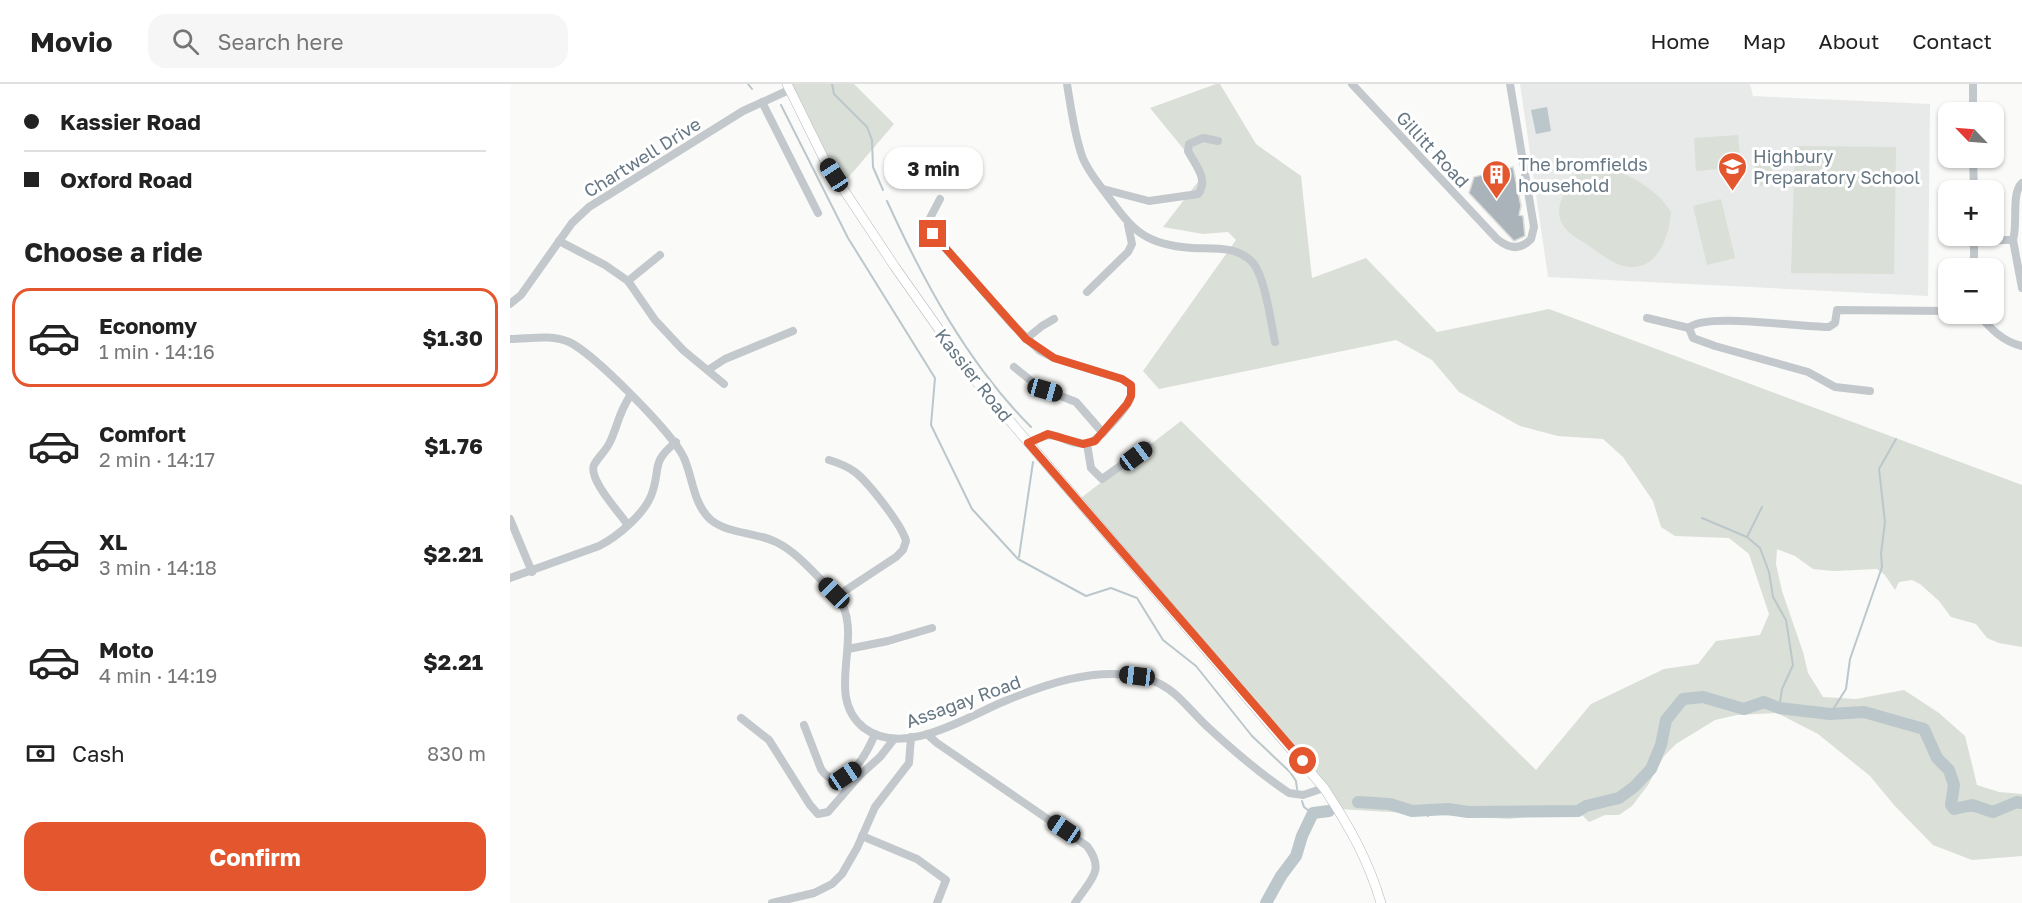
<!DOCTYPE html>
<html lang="en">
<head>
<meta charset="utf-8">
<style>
	:root { --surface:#fff; --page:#f6f6f6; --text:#222; --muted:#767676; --line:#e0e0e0; --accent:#e4572e }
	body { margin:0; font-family:"Golos Text",sans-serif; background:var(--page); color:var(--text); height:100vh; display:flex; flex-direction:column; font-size:22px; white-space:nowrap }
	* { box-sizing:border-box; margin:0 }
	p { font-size:20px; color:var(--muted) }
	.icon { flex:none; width:33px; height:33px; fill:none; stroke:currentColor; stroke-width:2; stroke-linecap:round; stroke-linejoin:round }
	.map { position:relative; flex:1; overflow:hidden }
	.side { display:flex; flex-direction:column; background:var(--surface); width:510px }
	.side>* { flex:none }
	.guide { display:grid; align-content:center; height:132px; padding:0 24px; background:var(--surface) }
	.needle { width:39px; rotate:295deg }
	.fabs { position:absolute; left:1428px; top:18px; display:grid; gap:12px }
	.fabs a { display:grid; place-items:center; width:66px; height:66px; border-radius:12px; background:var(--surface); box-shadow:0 2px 4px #0004; font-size:30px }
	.end { position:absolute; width:27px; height:27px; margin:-14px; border:8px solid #e4572e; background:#fff; box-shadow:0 0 0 3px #fff }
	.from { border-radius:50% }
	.bubble { position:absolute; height:42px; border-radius:18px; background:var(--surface); box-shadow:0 2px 4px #0004; font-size:20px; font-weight:700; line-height:42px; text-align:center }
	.car { position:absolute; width:18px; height:36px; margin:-18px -9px; border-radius:8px; box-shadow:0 0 4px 2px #0007; background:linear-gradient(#222 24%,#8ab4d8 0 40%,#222 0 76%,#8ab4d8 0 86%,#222 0) }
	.guide b { display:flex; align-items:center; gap:21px; height:57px; font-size:22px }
	.guide b+b { border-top:2px solid var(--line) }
	.guide i { width:15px; height:15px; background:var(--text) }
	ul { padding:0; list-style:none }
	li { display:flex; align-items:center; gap:18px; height:99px; margin:0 12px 9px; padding:0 12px; border:3px solid transparent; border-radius:18px }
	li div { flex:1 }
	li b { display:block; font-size:22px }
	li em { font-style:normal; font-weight:700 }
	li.selected { border-color:var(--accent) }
	li>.icon { width:54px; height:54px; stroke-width:1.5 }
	h2 { padding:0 24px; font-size:27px; line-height:72px }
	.pay { display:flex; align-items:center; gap:15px; height:66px; padding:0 24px; font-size:22px }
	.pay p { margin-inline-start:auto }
	.action { display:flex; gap:12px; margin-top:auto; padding:12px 24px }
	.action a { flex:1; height:69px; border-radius:18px; background:var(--accent); color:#fff; font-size:24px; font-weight:700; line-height:69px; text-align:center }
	header { display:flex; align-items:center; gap:36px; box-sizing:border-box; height:84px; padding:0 30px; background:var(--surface); border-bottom:2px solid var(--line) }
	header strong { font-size:28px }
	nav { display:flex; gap:33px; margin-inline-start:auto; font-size:21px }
	.search { width:420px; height:54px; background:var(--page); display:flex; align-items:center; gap:15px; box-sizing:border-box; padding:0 21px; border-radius:18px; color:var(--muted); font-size:22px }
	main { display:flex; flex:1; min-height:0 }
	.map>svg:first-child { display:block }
	.built { fill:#e8e9e9 }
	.green { fill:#dadfd7 }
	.water { fill:#bbc7cb }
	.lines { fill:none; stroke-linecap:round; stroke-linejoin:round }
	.stream { stroke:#bbc7cb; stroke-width:2 }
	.river { stroke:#bbc7cb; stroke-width:12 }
	.building { fill:#aab3b9; stroke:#dcdcda; stroke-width:1.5 }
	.major-casing { stroke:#b5babe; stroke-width:10 }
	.minor { stroke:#c3c8cc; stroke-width:8 }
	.major { stroke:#fff; stroke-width:9 }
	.route { stroke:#e4572e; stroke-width:8 }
	.labels { text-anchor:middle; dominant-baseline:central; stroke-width:6; stroke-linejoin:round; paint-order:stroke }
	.street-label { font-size:18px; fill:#657683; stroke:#fff }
	.poi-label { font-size:18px; fill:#657683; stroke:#fff; text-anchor:start }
</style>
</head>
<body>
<header>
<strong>Movio</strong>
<div class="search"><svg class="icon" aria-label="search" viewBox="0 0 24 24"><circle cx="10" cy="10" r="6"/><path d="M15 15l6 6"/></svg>Search here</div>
<nav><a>Home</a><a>Map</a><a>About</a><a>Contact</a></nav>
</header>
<main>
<section class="side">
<div class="guide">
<b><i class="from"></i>Kassier Road</b>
<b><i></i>Oxford Road</b>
</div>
<h2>Choose a ride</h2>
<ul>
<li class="selected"><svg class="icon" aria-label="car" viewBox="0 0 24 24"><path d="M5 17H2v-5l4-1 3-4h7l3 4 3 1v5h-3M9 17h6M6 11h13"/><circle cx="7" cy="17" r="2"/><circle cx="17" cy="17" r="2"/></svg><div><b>Economy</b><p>1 min · 14:16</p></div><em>$1.30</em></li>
<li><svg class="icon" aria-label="car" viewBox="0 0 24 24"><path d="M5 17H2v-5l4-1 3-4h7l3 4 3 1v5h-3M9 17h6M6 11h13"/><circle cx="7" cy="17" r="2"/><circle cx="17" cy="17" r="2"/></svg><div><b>Comfort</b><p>2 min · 14:17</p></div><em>$1.76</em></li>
<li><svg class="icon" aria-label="car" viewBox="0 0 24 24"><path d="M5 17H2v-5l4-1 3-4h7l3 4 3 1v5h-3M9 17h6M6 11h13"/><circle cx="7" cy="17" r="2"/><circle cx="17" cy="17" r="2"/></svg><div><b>XL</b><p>3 min · 14:18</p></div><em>$2.21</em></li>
<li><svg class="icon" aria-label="car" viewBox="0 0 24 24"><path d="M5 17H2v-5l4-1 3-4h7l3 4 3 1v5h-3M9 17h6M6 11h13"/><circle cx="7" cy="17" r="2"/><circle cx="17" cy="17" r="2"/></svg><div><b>Moto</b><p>4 min · 14:19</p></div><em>$2.21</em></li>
</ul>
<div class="pay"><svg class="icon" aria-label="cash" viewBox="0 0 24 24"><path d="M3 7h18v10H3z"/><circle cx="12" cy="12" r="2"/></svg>Cash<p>830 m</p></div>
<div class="action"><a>Confirm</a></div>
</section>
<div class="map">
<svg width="1512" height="819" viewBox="0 0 1512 819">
	<rect width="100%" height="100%" fill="#fafaf8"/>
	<path class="built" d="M1010,0H1240L1243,12L1420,20L1418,212L1038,193Z"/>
	<g class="green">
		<path d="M277,0H344L384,40L331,102Z"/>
		<path d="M706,0H710L746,60L791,92L802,194L856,174L927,248L1039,225L1512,401V563L1489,559L1477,554L1466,540L1441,533L1429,517L1410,500L1402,496L1389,498L1385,506L1375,491L1367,485L1324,487L1303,485L1285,472L1267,465L1266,480L1272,507L1293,568L1298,589L1313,613L1346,615L1394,606L1429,629L1455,652L1467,701L1489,708L1512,710V772L1462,776L1423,761L1384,721L1360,692L1308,650L1267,629L1227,631L1205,636L1166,660L1154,672L1138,701L1122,722L1109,731H1095L1079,738L1068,727L999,735L829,725L567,417L671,337L1026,686L1081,620L1154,585L1188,580L1206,557L1250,551L1259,530L1239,470L1219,454L1165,452L1151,443L1143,417L1113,373L1093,355L1048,352L1010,342L949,308L922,276L886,256L649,305L633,287L726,156L718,148L693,150L653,143L694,90L640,24Z"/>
		<path d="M1228,51L1231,83L1186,87L1184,54Z"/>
		<path d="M1285,62L1386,63L1384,190L1281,189Z"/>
		<path d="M1261,69L1263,99L1261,102H1250L1247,100L1245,70Z"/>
		<path d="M1081,81C1109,83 1147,104 1161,128C1159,156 1145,192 1110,181C1099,177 1088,168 1078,161C1068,155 1055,148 1051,137C1046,126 1052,112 1058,102C1064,92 1069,84 1081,81Z"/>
		<path d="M1211,115L1225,174L1197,181L1183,122Z"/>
	</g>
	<path class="water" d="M1037,23L1041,47L1026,50L1021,26Z"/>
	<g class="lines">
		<g class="stream">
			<path d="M238,0L242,5"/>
			<path d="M322,0L324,10L357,43L362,56L363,83L373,106"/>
			<path d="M271,21L338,154L425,294L421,341L462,425L508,475L576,512L601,504L627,514L653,556L686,582L742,652L780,688L786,697L787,705"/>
			<path d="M377,117C414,198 458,280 521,343"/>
			<path d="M1192,434L1237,453L1250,464L1259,488L1263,513L1276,536L1283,581L1272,605L1269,624"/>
			<path d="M1237,453L1252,423"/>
			<path d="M509,473L523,378"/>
			<path d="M1320,630L1336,605L1340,575L1372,483L1371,470L1375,438L1369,385L1386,355"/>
			<path d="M792,717L794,723L803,730"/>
			<path d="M917,725L918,732"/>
		</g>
		<g class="river">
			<path d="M848,718L880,720L902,727L938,725L958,728L1068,727L1076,722L1109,714L1124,703L1141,685L1151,661L1156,636L1173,615L1193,613L1234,625L1254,618L1269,624L1320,630L1354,628L1414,645L1427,674L1439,686L1444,701L1441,721L1444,725L1462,721L1483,728L1507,718L1512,719"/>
			<path d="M756,819L771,792L786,772L792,752L803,729L819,727"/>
		</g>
	</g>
	<path class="building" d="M1003,83L1011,122L1009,131L1013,132L1015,152L1004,157L959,109L964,93Z"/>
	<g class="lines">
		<defs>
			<path id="major" d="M277,0L316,79L385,183L464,295L814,704C839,742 858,775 871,819"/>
		</defs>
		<use href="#major" class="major-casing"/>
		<g class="minor">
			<path d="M557,0C561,24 564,49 572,72C577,86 588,99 597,111C623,146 634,161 682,164C702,165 727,161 743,179C755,193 761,239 765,258"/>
			<path d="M842,0L987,155C998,164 1010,167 1021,155L1024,143L1000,0"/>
			<path d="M1463,0V28"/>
			<path d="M252,18L308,129"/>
			<path d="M1463,74L1464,106"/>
			<path d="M593,105L639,117L688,110C699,96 686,82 678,67L679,60L693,54L708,57"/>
			<path d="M430,115L420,134L423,150L502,240L530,267L544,274L612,295L621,301C622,306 622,310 620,315C616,325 586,360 575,360C547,360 553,341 518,359"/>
			<path d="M1464,153V184"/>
			<path d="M1464,156H1503C1508,141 1501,108 1512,99"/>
			<path d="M1503,156L1512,204"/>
			<path d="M49,157L95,181L118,197L145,236L173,266L214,300"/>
			<path d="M118,197L150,171"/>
			<path d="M577,208L618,168L622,160L618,141"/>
			<path d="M0,220L11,211L62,139L79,123L233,27L279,6"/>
			<path d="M1468,230C1480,244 1493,258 1512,262"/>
			<path d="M1137,234L1179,244"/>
			<path d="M0,255C20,255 40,250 59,258C82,268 164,350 174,374C183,394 183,420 201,436C218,450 246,448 266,458C289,469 308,494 327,512C357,550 312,611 354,644C394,674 456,633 495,617C536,600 582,584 626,592C665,599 674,622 701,646C725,668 752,691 779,709L793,711L814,704"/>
			<path d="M516,255L532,242L544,235"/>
			<path d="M504,283L530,304L566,318L593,349"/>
			<path d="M198,286L215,275L283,247"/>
			<path d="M1360,307L1325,303L1298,288L1205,262L1183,254L1179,244C1195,228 1293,244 1319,243L1325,239L1327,226L1438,227"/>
			<path d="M577,360L581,384L592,395L638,362"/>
			<path d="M319,376C329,379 337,382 345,388C358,398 392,441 396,457L393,466L386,473L327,512"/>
			<path d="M0,435L22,488"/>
			<path d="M117,440C109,428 78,395 84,381C88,373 96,367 100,358C108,341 109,328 120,312"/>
			<path d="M0,494L89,462C107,453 133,431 141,412C152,385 139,380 166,358"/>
			<path d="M338,565L378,557L422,544"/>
			<path d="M231,634L259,656L300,721L308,730L318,728L350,691L370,673L384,655"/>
			<path d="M294,641L311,685C332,717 358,667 365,650"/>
			<path d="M417,650L427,659L577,762C596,787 580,796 565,819"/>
			<path d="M352,752L407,775L436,796L427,819"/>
			<path d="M262,819L304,809L322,800L332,790L347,764L365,723L399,679L401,653"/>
		</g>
		<use href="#major" class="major"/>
	</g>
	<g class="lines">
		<path class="route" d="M423,150L516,255L544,274L612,295L621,301V312L617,320L585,357L573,360L538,350L518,359L793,677"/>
	</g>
	<defs>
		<symbol id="school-pin" viewBox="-11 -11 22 30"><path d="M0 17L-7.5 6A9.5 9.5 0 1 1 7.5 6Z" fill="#e4572e" stroke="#fff"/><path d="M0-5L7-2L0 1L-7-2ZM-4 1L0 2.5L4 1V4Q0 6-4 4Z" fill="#fff"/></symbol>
		<symbol id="building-pin" viewBox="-11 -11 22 30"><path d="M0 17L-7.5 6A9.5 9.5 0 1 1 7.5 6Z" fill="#e4572e" stroke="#fff"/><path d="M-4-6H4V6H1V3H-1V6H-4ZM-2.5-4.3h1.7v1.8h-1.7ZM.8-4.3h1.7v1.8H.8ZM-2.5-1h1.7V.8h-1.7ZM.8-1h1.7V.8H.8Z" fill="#fff"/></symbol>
	</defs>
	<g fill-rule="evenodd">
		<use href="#school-pin" x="1206" y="66" width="33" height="45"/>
		<use href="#building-pin" x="970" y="74" width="33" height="45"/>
	</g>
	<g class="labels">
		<g class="street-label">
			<text transform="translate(923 65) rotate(47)">Gillitt Road</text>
			<text transform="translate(132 73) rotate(-32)">Chartwell Drive</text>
			<text transform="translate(464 291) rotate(52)">Kassier Road</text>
			<text transform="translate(453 617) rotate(-20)">Assagay Road</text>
		</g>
		<g class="poi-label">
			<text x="1243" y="72">Highbury<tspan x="1243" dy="21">Preparatory School</tspan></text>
			<text x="1008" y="80">The bromfields<tspan x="1008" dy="21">household</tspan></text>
		</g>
	</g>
</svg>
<div class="fabs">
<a><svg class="needle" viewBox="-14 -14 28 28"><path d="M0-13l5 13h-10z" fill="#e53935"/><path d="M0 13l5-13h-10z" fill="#767676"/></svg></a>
<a>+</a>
<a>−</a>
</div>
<i class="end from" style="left:793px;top:677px"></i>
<i class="end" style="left:423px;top:150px"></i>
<div class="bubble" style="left:374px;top:63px;width:99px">3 min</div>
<i class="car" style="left:324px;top:91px;rotate:327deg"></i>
<i class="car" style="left:535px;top:306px;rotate:106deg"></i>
<i class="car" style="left:626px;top:372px;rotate:53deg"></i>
<i class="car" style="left:324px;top:509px;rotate:315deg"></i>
<i class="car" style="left:627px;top:592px;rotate:277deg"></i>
<i class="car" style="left:335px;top:692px;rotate:56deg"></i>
<i class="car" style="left:554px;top:745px;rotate:304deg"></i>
</div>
</main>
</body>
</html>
